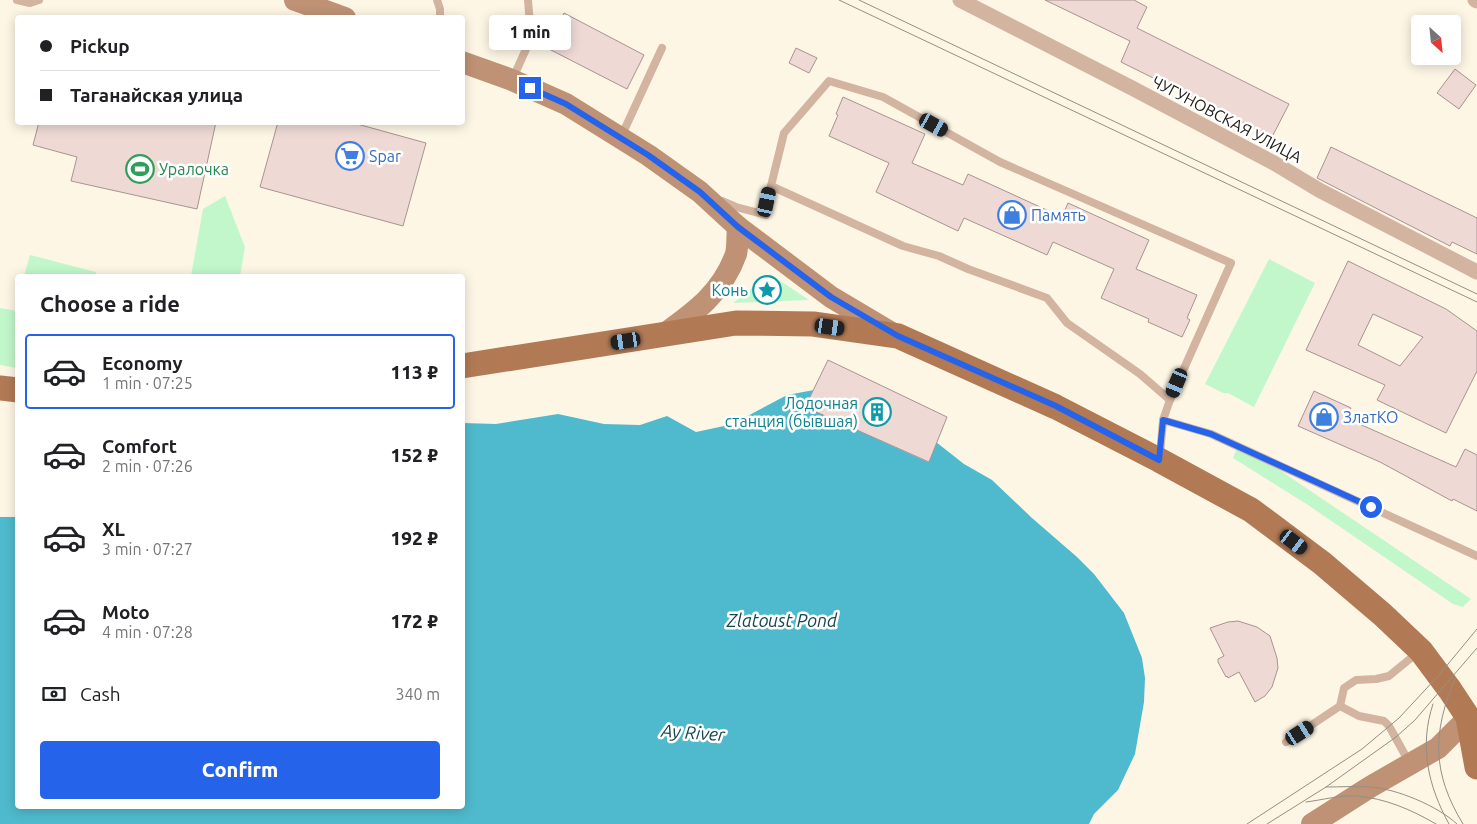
<!DOCTYPE html>
<html lang="en">
<head>
<meta charset="utf-8">
<style>
	:root { --surface:#fff; --page:#f2f2f2; --text:#202124; --muted:#757577; --line:#e0e0e0; --accent:#2563eb }
	body { margin:0; font-family:Ubuntu,sans-serif; background:var(--page); color:var(--text); height:100vh; display:flex; flex-direction:column; font-size:19px; white-space:nowrap }
	* { box-sizing:border-box; margin:0 }
	p { font-size:16px; color:var(--muted) }
	.icon { flex:none; width:28px; height:28px; fill:none; stroke:currentColor; stroke-width:2; stroke-linecap:round; stroke-linejoin:round }
	.map { position:relative; flex:1; overflow:hidden }
	.side { position:absolute; left:15px; top:274px; width:450px; height:535px; display:flex; flex-direction:column; background:var(--surface); border-radius:5px; box-shadow:0 2px 12px #0003 }
	.side>* { flex:none }
	.hud { position:absolute; left:15px; top:15px; width:450px; height:110px; border-radius:5px; box-shadow:0 2px 12px #0003; display:grid; align-content:center; height:110px; padding:0 25px; background:var(--surface) }
	.needle { width:32px; rotate:153deg }
	.fabs { position:absolute; left:1411px; top:15px; display:grid; gap:10px }
	.fabs a { display:grid; place-items:center; width:50px; height:50px; border-radius:5px; background:var(--surface); box-shadow:0 2px 12px #0003; font-size:25px }
	.end { position:absolute; width:22px; height:22px; margin:-11px; border:6px solid #2563eb; background:#fff; box-shadow:0 0 0 2px #fff }
	.from { border-radius:50% }
	.bubble { position:absolute; height:35px; border-radius:5px; background:var(--surface); box-shadow:0 2px 12px #0003; font-size:16px; font-weight:800; line-height:35px; text-align:center }
	.car { position:absolute; width:15px; height:30px; margin:-15px -8px; border-radius:6px; box-shadow:0 0 4px 1px #0007; background:linear-gradient(#222 24%,#8ab4d8 0 40%,#222 0 76%,#8ab4d8 0 86%,#222 0) }
	.hud b { display:flex; align-items:center; gap:18px; height:48px; font-size:19px }
	.hud b+b { border-top:1px solid var(--line) }
	.hud i { width:12px; height:12px; background:var(--text) }
	ul { padding:0; list-style:none }
	li { display:flex; align-items:center; gap:15px; height:75px; margin:0 10px 8px; padding:0 15px; border:2px solid transparent; border-radius:5px }
	li div { flex:1 }
	li b { display:block; font-size:19px }
	li em { font-style:normal; font-weight:800 }
	li.current { border-color:var(--accent) }
	li>.icon { width:45px; height:45px; stroke-width:1.5 }
	h2 { padding:0 25px; font-size:22px; line-height:60px }
	.pay { display:flex; align-items:center; gap:12px; height:55px; padding:0 25px; font-size:19px }
	.pay p { margin-inline-start:auto }
	.action { display:flex; gap:10px; margin-top:auto; padding:10px 25px }
	.action a { flex:1; height:58px; border-radius:5px; background:var(--accent); color:#fff; font-size:20px; font-weight:800; line-height:58px; text-align:center }
	.map>svg:first-child { display:block }
	.green { fill:#c2f7cb }
	.water { fill:#4fbacd }
	.building { fill:#eed9d5; stroke:#a79390; fill-rule:evenodd }
	.lines { fill:none; stroke-linecap:round; stroke-linejoin:round }
	.service { stroke:#d3b4a0; stroke-width:8 }
	.minor { stroke:#d3b4a0; stroke-width:15 }
	.secondary { stroke:#bf9275; stroke-width:22 }
	.primary { stroke:#b17a55; stroke-width:25 }
	.tram { stroke:#958f84; stroke-width:1 }
	.route { stroke:#2563eb; stroke-width:6 }
	.labels { text-anchor:middle; dominant-baseline:central; stroke-width:5; stroke-linejoin:round; paint-order:stroke }
	.street-label { font-size:16px; fill:#201d17; stroke:#fff }
	.shop-label { font-size:16px; fill:#366cbe; stroke:#fff; text-anchor:start }
	.leisure-label { font-size:16px; fill:#27864d; stroke:#fff; text-anchor:start }
	.culture-label { font-size:16px; fill:#0d838f; stroke:#fff; text-anchor:end }
	.water-label { font-size:18px; font-style:italic; fill:#16464f; stroke:#fff }
</style>
</head>
<body>
<div class="map">
<svg width="1477" height="824" viewBox="0 0 1477 824">
	<rect width="100%" height="100%" fill="#fdf6e5"/>
	<g class="green">
		<path d="M225,196L245,247L240,276H191L203,209Z"/>
		<path d="M30,255L96,272L95,276H24Z"/>
		<path d="M1269,259L1315,283L1254,407L1228,393H1223L1205,384Z"/>
		<path d="M770,274L809,300L733,303Z"/>
		<path d="M0,308L17,311V368L0,365Z"/>
		<path d="M1237,448L1278,469L1471,599L1463,607L1453,604L1308,505L1233,458Z"/>
	</g>
	<path class="water" d="M814,390L806,407L928,462L936,442L964,464L992,480L1032,518L1077,557L1094,574L1124,613L1142,658L1145,678L1144,702L1135,754L1118,790L1094,814L1089,824H0V517H17L18,806H462L463,423L496,424L558,414L604,424L640,425L667,416L696,432L724,426L740,420L787,395Z"/>
	<g class="building">
		<path d="M1045,0H1134L1147,7L1137,28L1289,104L1272,137L1121,62L1130,41Z"/>
		<path d="M564,13L644,55L627,89L547,48Z"/>
		<path d="M796,48L817,58L809,73L789,63Z"/>
		<path d="M1455,69L1476,85L1459,109L1437,93Z"/>
		<path d="M843,97L925,134L912,163L963,185L968,174L1062,217L1068,203L1149,240L1136,269L1197,295L1187,318L1190,320L1182,337L1148,322L1149,319L1101,298L1114,269L1053,242L1047,255L964,218L958,231L876,192L889,163L829,136L838,115L836,114Z"/>
		<path d="M39,122H216L197,209L71,181L77,157L33,145Z"/>
		<path d="M278,122H350L426,143L403,226L260,187Z"/>
		<path d="M1331,147L1477,218V254L1452,242L1450,246L1317,178Z"/>
		<path d="M1348,261L1446,309L1477,331V371L1446,433L1377,400L1385,385L1306,350ZM1373,314L1423,337L1400,366L1358,345Z"/>
		<path d="M828,360L947,417L929,462L805,407Z"/>
		<path d="M1314,391L1351,408L1346,418L1456,467L1465,449L1477,455V511L1453,499L1452,501L1380,462L1298,426Z"/>
		<path d="M1238,621L1257,627L1270,636L1277,658L1278,668L1272,687L1265,696L1255,702L1239,672L1228,678L1227,676L1226,677L1218,662V659L1224,656L1210,628L1228,622Z"/>
	</g>
	<g class="lines">
		<g class="service">
			<path d="M17,0L30,3L39,0"/>
			<path d="M437,0L440,9V18"/>
			<path d="M513,78L531,38L528,0"/>
			<path d="M621,137L662,48"/>
			<path d="M771,186L903,246L939,256L968,269L1047,298L1067,323L1140,374L1170,400"/>
			<path d="M722,201L736,207L766,215L767,202L784,133L829,81L883,97L1000,162L1231,263L1170,400L1163,420L1160,455"/>
			<path d="M1163,420L1211,434L1477,556"/>
			<path d="M1340,706L1359,716L1384,721L1389,726L1409,762"/>
			<path d="M1286,742L1340,706L1344,688L1356,680L1376,679L1389,676L1417,653"/>
		</g>
		<g class="minor">
			<path d="M960,0L1132,88L1274,163L1319,190L1477,272"/>
			<path d="M1475,0L1477,1"/>
		</g>
		<g class="secondary">
			<path d="M295,0L345,18"/>
			<path d="M462,62L512,80L566,104L648,155L700,192L738,227L831,297L895,335"/>
			<path d="M663,335C695,312 722,293 736,254C738,246 737,235 738,227"/>
			<path d="M1312,824L1370,787L1438,748L1468,718"/>
		</g>
		<g class="primary">
			<path d="M462,366L736,323L813,324L898,336L1056,407L1159,460L1251,510L1322,563L1383,615L1421,651L1450,690L1477,731"/>
			<path d="M0,388L18,390"/>
			<path d="M1468,718L1477,767"/>
		</g>
		<g class="tram">
			<path d="M839,0L1477,302"/>
			<path d="M859,0L1477,294"/>
			<path d="M1455,679C1432,733 1432,773 1463,824"/>
			<path d="M1433,704C1419,746 1428,786 1449,824"/>
			<path d="M1326,787C1340,787 1354,786 1369,787C1395,788 1438,806 1457,824"/>
			<path d="M1306,802C1322,800 1340,795 1356,796C1385,798 1412,810 1436,824"/>
			<path d="M1247,824L1362,749L1399,718L1439,675L1477,629"/>
			<path d="M1267,824L1326,787L1396,737L1415,720L1477,648"/>
		</g>
	</g>
	<g class="lines">
		<path class="route" d="M530,88L566,104L648,155L700,192L738,227L831,297L898,336L1056,406L1159,460L1163,420L1211,434L1371,507"/>
	</g>
	<defs>
		<symbol id="supermarket-ring" viewBox="-11 -11 22 22"><circle r="9.5" fill="#fff" stroke="#3f7fe0" stroke-width="1.5"/><path d="M-6-5.5h2.5l.6 2H6L4.5 2H-2.5L-4.4-4H-6ZM-1.5 3.2a1.3 1.3 0 1 0 .1 0ZM3 3.2a1.3 1.3 0 1 0 .1 0Z" fill="#3f7fe0"/></symbol>
		<symbol id="stadium-ring" viewBox="-11 -11 22 22"><circle r="9.5" fill="#fff" stroke="#2e9e5b" stroke-width="1.5"/><path d="M0-5a6.5 5 0 1 0 0 10a6.5 5 0 1 0 0-10ZM-3.5-1.8h7v3.6h-7Z" fill="#2e9e5b"/></symbol>
		<symbol id="shop-ring" viewBox="-11 -11 22 22"><circle r="9.5" fill="#fff" stroke="#3f7fe0" stroke-width="1.5"/><path d="M-5-2.5h2.3a2.7 3.5 0 0 1 5.4 0H5L5.5 6h-11ZM-1.5-2.5h3a1.5 2.3 0 0 0-3 0Z" fill="#3f7fe0"/></symbol>
		<symbol id="sight-ring" viewBox="-11 -11 22 22"><circle r="9.5" fill="#fff" stroke="#0f9aa8" stroke-width="1.5"/><path d="M0-6L1.8-2.2L6-1.7L2.9 1.2L3.7 5.4L0 3.3L-3.7 5.4L-2.9 1.2L-6-1.7L-1.8-2.2Z" fill="#0f9aa8"/></symbol>
		<symbol id="building-ring" viewBox="-11 -11 22 22"><circle r="9.5" fill="#fff" stroke="#0f9aa8" stroke-width="1.5"/><path d="M-4-6H4V6H1V3H-1V6H-4ZM-2.5-4.3h1.7v1.8h-1.7ZM.8-4.3h1.7v1.8H.8ZM-2.5-1h1.7V.8h-1.7ZM.8-1h1.7V.8H.8Z" fill="#0f9aa8"/></symbol>
	</defs>
	<g fill-rule="evenodd">
		<use href="#supermarket-ring" x="334" y="140" width="32" height="32"/>
		<use href="#stadium-ring" x="124" y="153" width="32" height="32"/>
		<use href="#shop-ring" x="996" y="199" width="32" height="32"/>
		<use href="#sight-ring" x="751" y="274" width="32" height="32"/>
		<use href="#building-ring" x="861" y="396" width="32" height="32"/>
		<use href="#shop-ring" x="1308" y="401" width="32" height="32"/>
	</g>
	<g class="labels">
		<g class="street-label">
			<text transform="translate(1227 119) rotate(28)">ЧУГУНОВСКАЯ УЛИЦА</text>
		</g>
		<g class="shop-label">
			<text x="369" y="156">Spar</text>
			<text x="1031" y="215">Память</text>
			<text x="1343" y="417">ЗлатКО</text>
		</g>
		<g class="leisure-label">
			<text x="159" y="169">Уралочка</text>
		</g>
		<g class="culture-label">
			<text x="748" y="290">Конь</text>
			<text x="858" y="403">Лодочная<tspan x="858" dy="18">станция (бывшая)</tspan></text>
		</g>
		<g class="water-label">
			<text x="782" y="620">Zlatoust Pond</text>
			<text transform="translate(693 732) rotate(4)">Ay River</text>
		</g>
	</g>
</svg>
<div class="fabs">
<a><svg class="needle" viewBox="-14 -14 28 28"><path d="M0-13l5 13h-10z" fill="#e53935"/><path d="M0 13l5-13h-10z" fill="#757577"/></svg></a>
</div>
<i class="end from" style="left:1371px;top:507px"></i>
<i class="end" style="left:530px;top:88px"></i>
<div class="bubble" style="left:489px;top:15px;width:82px">1 min</div>
<i class="car" style="left:934px;top:125px;rotate:119deg"></i>
<i class="car" style="left:767px;top:202px;rotate:12deg"></i>
<i class="car" style="left:830px;top:327px;rotate:98deg"></i>
<i class="car" style="left:626px;top:341px;rotate:261deg"></i>
<i class="car" style="left:1177px;top:383px;rotate:203deg"></i>
<i class="car" style="left:1294px;top:542px;rotate:127deg"></i>
<i class="car" style="left:1300px;top:733px;rotate:57deg"></i>
<div class="hud">
<b><i class="from"></i>Pickup</b>
<b><i></i>Таганайская улица</b>
</div>
<section class="side">
<h2>Choose a ride</h2>
<ul>
<li class="current"><svg class="icon" aria-label="car" viewBox="0 0 24 24"><path d="M5 17H2v-5l4-1 3-4h7l3 4 3 1v5h-3M9 17h6M6 11h13"/><circle cx="7" cy="17" r="2"/><circle cx="17" cy="17" r="2"/></svg><div><b>Economy</b><p>1 min · 07:25</p></div><em>113 ₽</em></li>
<li><svg class="icon" aria-label="car" viewBox="0 0 24 24"><path d="M5 17H2v-5l4-1 3-4h7l3 4 3 1v5h-3M9 17h6M6 11h13"/><circle cx="7" cy="17" r="2"/><circle cx="17" cy="17" r="2"/></svg><div><b>Comfort</b><p>2 min · 07:26</p></div><em>152 ₽</em></li>
<li><svg class="icon" aria-label="car" viewBox="0 0 24 24"><path d="M5 17H2v-5l4-1 3-4h7l3 4 3 1v5h-3M9 17h6M6 11h13"/><circle cx="7" cy="17" r="2"/><circle cx="17" cy="17" r="2"/></svg><div><b>XL</b><p>3 min · 07:27</p></div><em>192 ₽</em></li>
<li><svg class="icon" aria-label="car" viewBox="0 0 24 24"><path d="M5 17H2v-5l4-1 3-4h7l3 4 3 1v5h-3M9 17h6M6 11h13"/><circle cx="7" cy="17" r="2"/><circle cx="17" cy="17" r="2"/></svg><div><b>Moto</b><p>4 min · 07:28</p></div><em>172 ₽</em></li>
</ul>
<div class="pay"><svg class="icon" aria-label="cash" viewBox="0 0 24 24"><path d="M3 7h18v10H3z"/><circle cx="12" cy="12" r="2"/></svg>Cash<p>340 m</p></div>
<div class="action"><a>Confirm</a></div>
</section>
</div>
</body>
</html>
